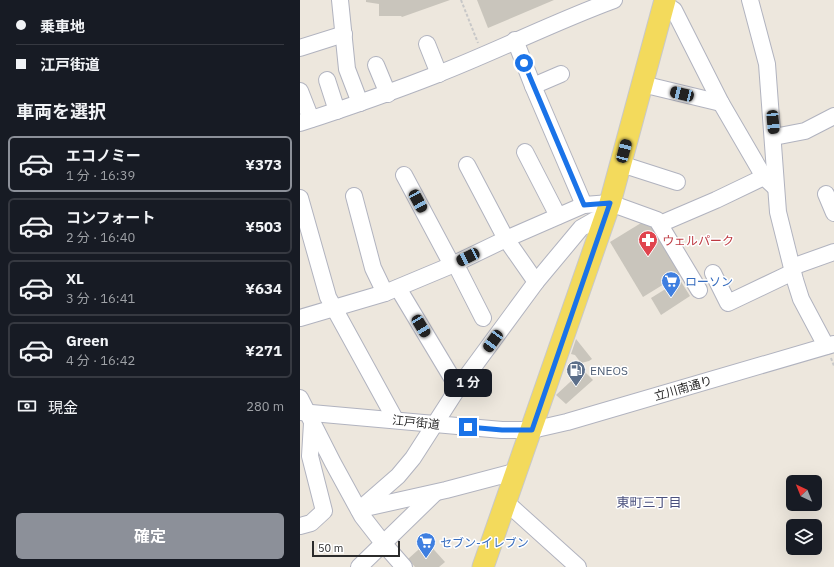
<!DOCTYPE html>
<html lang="ja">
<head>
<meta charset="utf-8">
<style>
	:root { --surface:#171b24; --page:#242831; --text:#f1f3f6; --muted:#9ea1a6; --line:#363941; --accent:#8c9099 }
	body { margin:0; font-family:"IBM Plex Sans","Noto Sans JP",sans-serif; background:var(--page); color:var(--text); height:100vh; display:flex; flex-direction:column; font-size:15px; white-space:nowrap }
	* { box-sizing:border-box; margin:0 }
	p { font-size:13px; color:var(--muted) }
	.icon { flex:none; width:22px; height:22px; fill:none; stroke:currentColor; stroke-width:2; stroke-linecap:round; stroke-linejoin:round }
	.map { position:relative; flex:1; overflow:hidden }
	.sheet { display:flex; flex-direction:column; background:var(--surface); width:300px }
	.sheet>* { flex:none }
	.banner { display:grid; align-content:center; height:88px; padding:0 16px; background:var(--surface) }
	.needle { width:26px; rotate:317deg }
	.buttons { position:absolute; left:486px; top:475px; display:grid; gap:8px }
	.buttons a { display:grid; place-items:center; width:36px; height:36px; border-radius:6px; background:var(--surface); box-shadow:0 4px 16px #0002; font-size:20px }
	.scale { position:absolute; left:12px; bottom:10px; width:88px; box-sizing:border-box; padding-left:4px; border:2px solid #2b2b2b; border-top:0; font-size:11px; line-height:14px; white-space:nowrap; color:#2b2b2b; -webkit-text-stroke:3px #fff; paint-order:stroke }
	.end { position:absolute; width:18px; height:18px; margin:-9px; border:5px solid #1a73e8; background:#fff; box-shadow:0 0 0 2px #fff }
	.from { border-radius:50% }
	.bubble { position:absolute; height:28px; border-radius:6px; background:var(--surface); box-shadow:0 4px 16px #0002; font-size:13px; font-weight:700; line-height:28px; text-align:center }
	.car { position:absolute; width:12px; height:24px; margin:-12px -6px; border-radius:5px; box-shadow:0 0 3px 1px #0007; background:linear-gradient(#222 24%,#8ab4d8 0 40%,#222 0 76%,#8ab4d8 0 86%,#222 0) }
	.banner b { display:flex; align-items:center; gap:14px; height:38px; font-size:15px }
	.banner b+b { border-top:1px solid var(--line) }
	.banner i { width:10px; height:10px; background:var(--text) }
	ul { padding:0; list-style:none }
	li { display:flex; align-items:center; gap:12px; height:56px; margin:0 8px 6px; padding:0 8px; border:2px solid var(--line); border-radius:6px }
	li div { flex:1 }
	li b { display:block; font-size:15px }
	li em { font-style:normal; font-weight:700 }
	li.current { border-color:var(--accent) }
	li>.icon { width:36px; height:36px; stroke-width:1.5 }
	h2 { padding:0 16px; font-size:18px; line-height:48px }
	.pay { display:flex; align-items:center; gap:10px; height:44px; padding:0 16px; font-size:15px }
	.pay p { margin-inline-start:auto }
	.cta { display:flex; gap:8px; margin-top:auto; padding:8px 16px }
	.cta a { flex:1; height:46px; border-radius:6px; background:var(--accent); color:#fff; font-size:16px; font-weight:700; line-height:46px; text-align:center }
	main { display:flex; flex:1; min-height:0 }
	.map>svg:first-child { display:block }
	.building { fill:#c9c5bc }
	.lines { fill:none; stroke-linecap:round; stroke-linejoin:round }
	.minor-casing { stroke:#b1b3bf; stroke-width:18 }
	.major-casing { stroke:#c8c8c8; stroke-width:23 }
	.path { stroke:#c8c8c8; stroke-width:2; stroke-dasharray:3 2; stroke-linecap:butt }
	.minor { stroke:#fff; stroke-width:16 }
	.major { stroke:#f3da5c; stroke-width:21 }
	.route { stroke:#1a73e8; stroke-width:5 }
	.labels { text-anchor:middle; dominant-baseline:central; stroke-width:3; stroke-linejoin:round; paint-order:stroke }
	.health-label { font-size:12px; fill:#be3a42; stroke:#fff; text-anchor:start }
	.shop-label { font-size:12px; fill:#366cbe; stroke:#fff; text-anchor:start }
	.service-label { font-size:12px; fill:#4e5e75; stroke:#fff; text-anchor:start }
	.street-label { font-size:12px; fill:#2b2b2b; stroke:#fff }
	.neighbourhood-label { font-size:13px; fill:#4a507d; stroke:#fff }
</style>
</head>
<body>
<main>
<section class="sheet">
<div class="banner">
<b><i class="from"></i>乗車地</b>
<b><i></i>江戸街道</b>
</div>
<h2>車両を選択</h2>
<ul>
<li class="current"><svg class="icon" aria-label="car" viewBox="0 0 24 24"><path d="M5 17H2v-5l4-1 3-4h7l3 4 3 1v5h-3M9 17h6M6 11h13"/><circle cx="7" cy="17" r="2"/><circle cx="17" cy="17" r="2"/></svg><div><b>エコノミー</b><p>1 分 · 16:39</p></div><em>¥373</em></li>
<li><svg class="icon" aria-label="car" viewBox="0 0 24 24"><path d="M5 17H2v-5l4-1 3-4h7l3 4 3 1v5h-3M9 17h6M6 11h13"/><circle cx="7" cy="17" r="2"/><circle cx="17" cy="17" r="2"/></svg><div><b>コンフォート</b><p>2 分 · 16:40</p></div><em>¥503</em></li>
<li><svg class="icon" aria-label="car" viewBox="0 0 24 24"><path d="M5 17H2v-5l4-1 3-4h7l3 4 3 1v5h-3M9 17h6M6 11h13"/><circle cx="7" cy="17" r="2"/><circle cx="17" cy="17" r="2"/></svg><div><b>XL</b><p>3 分 · 16:41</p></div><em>¥634</em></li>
<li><svg class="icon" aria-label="car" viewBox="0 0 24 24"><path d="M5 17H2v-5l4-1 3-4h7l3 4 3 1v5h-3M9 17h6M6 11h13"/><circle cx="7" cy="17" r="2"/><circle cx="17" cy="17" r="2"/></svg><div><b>Green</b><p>4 分 · 16:42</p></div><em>¥271</em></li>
</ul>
<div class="pay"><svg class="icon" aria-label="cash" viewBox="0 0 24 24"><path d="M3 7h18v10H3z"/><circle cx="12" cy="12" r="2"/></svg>現金<p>280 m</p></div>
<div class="cta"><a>確定</a></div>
</section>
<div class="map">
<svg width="534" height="567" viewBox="0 0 534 567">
	<rect width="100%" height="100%" fill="#ede7dd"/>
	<g class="building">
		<path d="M66,0H150L102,17L101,16H79V4L66,2Z"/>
		<path d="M177,0H254L188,28Z"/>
		<path d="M341,223L356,229L382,273L343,297L310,242Z"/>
		<path d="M380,280L390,296L361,315L351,298Z"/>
		<path d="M276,339L292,359L289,361L281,363L275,355L271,354Z"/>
		<path d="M283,370L293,380L266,404L256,395Z"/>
		<path d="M127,542L145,562L139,567H115L108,559Z"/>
	</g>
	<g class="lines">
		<defs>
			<g id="minor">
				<path d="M40,0L47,69L60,103"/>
				<path d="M450,0L467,64L478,212L495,280L501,299L526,346"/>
				<path d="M364,4L374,10L421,103L464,177L476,188"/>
				<path d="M215,40L233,86L261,74"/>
				<path d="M127,44L139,74"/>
				<path d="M0,48L44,34"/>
				<path d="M76,65L88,94"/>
				<path d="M27,80L37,111"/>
				<path d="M342,84L421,103"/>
				<path d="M233,86L284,205"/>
				<path d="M0,91L11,119"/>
				<path d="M0,123C46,108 92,92 138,74C197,51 254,22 314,0"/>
				<path d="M474,137L505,131L534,116"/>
				<path d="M225,152L258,216"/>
				<path d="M321,164L377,182"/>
				<path d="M167,165L206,239L236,282"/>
				<path d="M104,175L152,265"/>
				<path d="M526,194L534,213"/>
				<path d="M54,196L73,268L85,293"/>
				<path d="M0,198L28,297L95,419"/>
				<path d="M360,224L416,200L464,177"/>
				<path d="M155,263L183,318"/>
				<path d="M492,267L534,252"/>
				<path d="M413,273L428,303L493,272"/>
				<path d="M98,288L158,388"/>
				<path d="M0,318L85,293L152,265L206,239L284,205L310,203L357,220L399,290"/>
				<path d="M0,398L33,463L62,516L83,543L104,567"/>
				<path d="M0,412L202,430H232L267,422L534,344"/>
				<path d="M207,503L278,567"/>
				<path d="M61,509L146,490L218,471"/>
				<path d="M59,510L98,476L113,458L158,388L236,282L281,228L295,220L305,219"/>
				<path d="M0,526L11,523L24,511L10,456L12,423"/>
				<path d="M59,567L134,494"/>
			</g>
			<path id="major" d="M183,567L310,203L365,0"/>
		</defs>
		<use href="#minor" class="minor-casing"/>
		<use href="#major" class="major-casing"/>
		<g class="path">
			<path d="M161,0L178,43"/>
			<path d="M531,358L534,366"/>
		</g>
		<use href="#minor" class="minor"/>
		<use href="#major" class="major"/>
	</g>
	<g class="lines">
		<path class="route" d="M168,427L202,430H232L310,203L284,205L224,63"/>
	</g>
	<defs>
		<symbol id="pharmacy-pin" viewBox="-11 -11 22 30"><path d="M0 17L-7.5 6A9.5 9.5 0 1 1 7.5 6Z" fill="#e0444e" stroke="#fff"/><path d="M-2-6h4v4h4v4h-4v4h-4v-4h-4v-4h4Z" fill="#fff"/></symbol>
		<symbol id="supermarket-pin" viewBox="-11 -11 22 30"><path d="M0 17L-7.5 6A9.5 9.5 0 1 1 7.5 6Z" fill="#3f7fe0" stroke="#fff"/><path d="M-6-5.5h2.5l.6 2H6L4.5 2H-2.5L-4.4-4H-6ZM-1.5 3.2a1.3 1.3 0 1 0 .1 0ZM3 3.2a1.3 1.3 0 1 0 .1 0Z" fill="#fff"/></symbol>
		<symbol id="fuel-pin" viewBox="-11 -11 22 30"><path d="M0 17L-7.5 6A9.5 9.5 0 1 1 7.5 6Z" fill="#5c6f8a" stroke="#fff"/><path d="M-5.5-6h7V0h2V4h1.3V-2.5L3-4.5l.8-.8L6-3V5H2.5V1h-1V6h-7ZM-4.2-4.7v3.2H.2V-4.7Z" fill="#fff"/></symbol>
	</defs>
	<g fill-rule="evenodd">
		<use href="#pharmacy-pin" x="337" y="229" width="22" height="30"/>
		<use href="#supermarket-pin" x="360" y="270" width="22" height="30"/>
		<use href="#fuel-pin" x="265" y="359" width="22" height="30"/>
		<use href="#supermarket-pin" x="115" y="531" width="22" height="30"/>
	</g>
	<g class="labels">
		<g class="health-label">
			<text x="362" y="240">ウェルパーク</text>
		</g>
		<g class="shop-label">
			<text x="385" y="281">ローソン</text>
			<text x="140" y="542">セブン-イレブン</text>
		</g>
		<g class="service-label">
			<text x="290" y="370">ENEOS</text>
		</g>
		<g class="street-label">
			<text transform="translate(383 388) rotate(-16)">立川南通り</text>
			<text transform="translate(116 422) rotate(6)">江戸街道</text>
		</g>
		<g class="neighbourhood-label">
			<text x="349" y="502">東町三丁目</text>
		</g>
	</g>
</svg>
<div class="buttons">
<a><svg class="needle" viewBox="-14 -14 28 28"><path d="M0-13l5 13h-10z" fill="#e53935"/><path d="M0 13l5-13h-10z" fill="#9ea1a6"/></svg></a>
<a><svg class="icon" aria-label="layers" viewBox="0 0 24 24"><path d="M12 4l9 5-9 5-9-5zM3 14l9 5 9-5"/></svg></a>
</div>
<div class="scale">50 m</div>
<i class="end from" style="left:224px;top:63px"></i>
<i class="end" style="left:168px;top:427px"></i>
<div class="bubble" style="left:144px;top:369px;width:48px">1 分</div>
<i class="car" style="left:382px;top:94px;rotate:284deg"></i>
<i class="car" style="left:473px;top:122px;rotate:175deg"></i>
<i class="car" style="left:324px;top:151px;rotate:15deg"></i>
<i class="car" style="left:118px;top:201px;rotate:152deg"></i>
<i class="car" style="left:168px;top:257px;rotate:244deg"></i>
<i class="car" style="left:121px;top:326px;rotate:149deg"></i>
<i class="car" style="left:193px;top:341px;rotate:216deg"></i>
</div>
</main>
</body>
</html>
